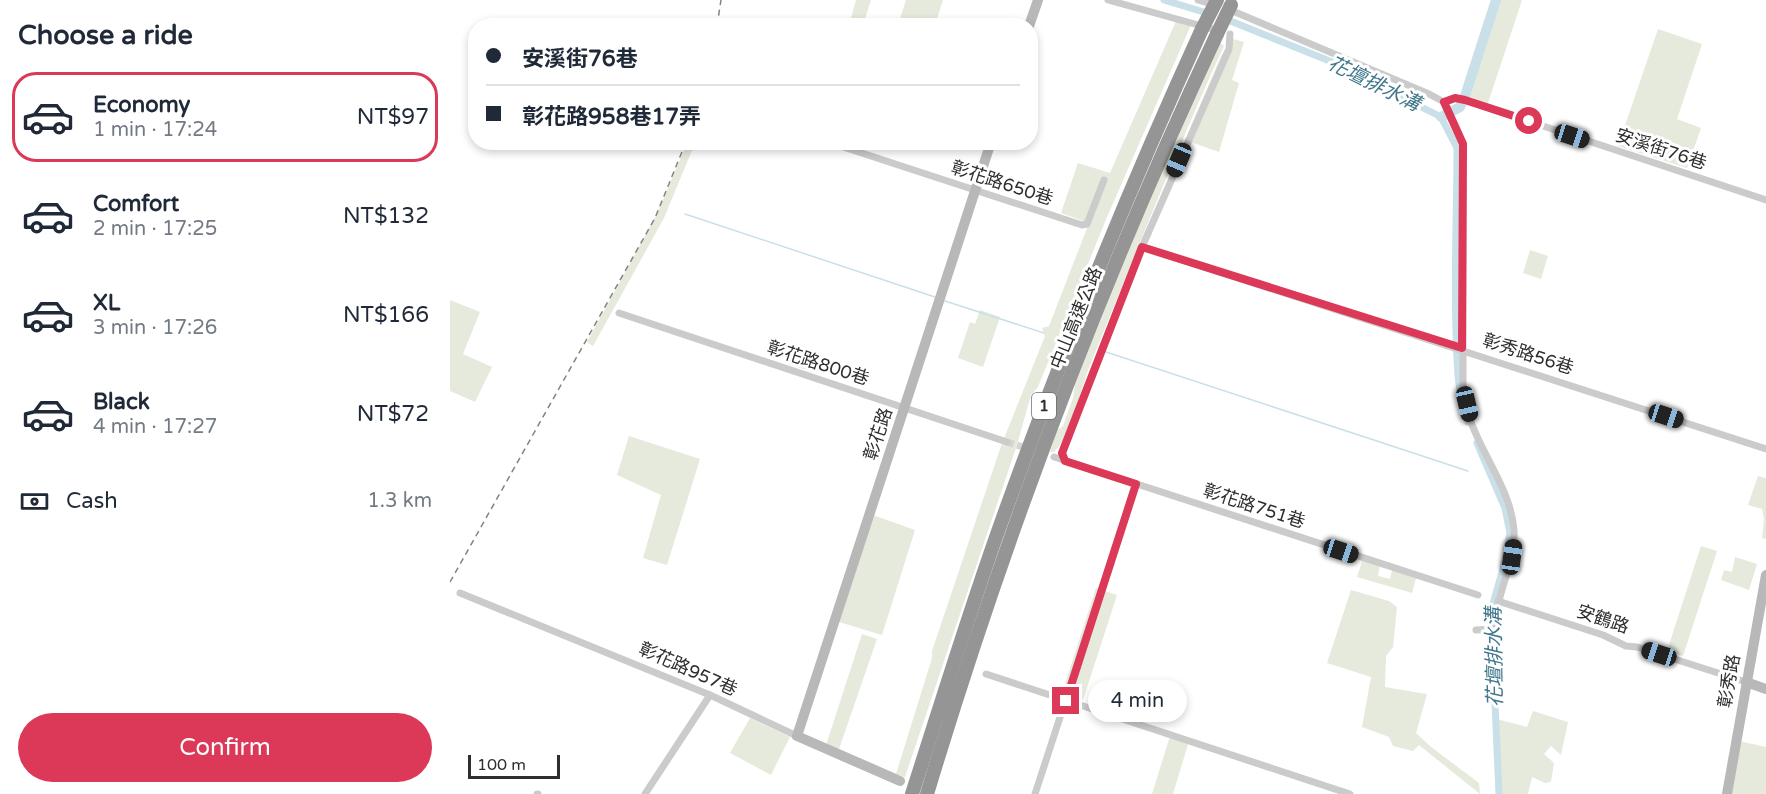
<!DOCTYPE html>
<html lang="en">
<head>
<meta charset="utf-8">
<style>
	:root { --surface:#fff; --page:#f2f2f3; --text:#1f2937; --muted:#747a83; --line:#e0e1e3; --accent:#dc3857 }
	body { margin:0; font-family:"Varela Round","Noto Sans TC",sans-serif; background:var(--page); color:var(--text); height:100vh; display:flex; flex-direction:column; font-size:22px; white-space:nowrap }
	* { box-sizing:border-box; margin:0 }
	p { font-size:20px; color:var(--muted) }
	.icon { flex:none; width:33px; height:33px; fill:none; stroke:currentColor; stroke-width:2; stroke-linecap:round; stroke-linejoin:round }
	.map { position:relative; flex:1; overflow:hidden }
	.sheet { display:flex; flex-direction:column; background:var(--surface); width:450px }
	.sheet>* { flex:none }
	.guide { position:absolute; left:18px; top:18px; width:570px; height:132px; border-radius:24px; box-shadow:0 3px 9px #0003; display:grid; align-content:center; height:132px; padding:0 18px; background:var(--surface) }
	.scale { position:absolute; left:18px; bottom:15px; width:92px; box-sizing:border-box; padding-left:6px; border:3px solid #2e2e2e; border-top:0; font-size:16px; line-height:21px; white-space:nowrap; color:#2e2e2e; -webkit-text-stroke:4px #fff; paint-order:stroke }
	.end { position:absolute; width:27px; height:27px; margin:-14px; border:8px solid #dc3857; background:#fff; box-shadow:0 0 0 3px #fff }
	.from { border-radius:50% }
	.bubble { position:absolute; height:42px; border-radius:21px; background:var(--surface); box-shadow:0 3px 9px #0003; font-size:20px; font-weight:600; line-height:42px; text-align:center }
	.car { position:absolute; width:18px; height:36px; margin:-18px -9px; border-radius:8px; box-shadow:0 0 4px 2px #0007; background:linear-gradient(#222 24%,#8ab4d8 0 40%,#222 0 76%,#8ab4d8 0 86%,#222 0) }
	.guide b { display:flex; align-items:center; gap:21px; height:57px; font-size:22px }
	.guide b+b { border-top:2px solid var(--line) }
	.guide i { width:15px; height:15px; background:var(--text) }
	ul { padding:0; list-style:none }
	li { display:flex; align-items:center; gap:18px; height:90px; margin:0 12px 9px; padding:0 6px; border:3px solid transparent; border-radius:24px }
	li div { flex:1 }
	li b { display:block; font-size:22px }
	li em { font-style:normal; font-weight:600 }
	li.on { border-color:var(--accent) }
	li>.icon { width:54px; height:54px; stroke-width:1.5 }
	h2 { padding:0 18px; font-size:27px; line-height:72px }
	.pay { display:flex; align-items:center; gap:15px; height:66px; padding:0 18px; font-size:22px }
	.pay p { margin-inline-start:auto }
	.action { display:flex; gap:12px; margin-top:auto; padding:12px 18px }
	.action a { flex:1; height:69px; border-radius:36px; background:var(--accent); color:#fff; font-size:24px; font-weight:600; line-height:69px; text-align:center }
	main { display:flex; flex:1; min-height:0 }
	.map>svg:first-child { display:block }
	.green { fill:#e5eadc }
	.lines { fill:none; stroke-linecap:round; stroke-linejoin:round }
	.stream { stroke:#c9e0e9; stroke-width:1.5 }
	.canal { stroke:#c9e0e9; stroke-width:7 }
	.river { stroke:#c9e0e9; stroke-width:10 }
	.street-tunnel { stroke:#d5d5d5; stroke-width:7; stroke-dasharray:7 3.5; stroke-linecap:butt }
	.street { stroke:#cbcbcb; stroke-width:7 }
	.secondary { stroke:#b8b8b8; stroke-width:10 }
	.highway { stroke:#959595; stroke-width:14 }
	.rail { stroke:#838383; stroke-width:1.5; stroke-dasharray:6 4.5; stroke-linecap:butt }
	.highway-bridge { stroke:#959595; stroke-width:14 }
	.route { stroke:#dc3857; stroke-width:8 }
	.labels { text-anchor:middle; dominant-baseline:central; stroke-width:6; stroke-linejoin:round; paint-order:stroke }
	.shield { fill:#fff; stroke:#6d6d6d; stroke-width:1.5 }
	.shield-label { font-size:16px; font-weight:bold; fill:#2e2e2e }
	.street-label { font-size:18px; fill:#2e2e2e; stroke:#fff }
	.water-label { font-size:20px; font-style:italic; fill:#40778b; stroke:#fff }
</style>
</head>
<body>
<main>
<section class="sheet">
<h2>Choose a ride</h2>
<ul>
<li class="on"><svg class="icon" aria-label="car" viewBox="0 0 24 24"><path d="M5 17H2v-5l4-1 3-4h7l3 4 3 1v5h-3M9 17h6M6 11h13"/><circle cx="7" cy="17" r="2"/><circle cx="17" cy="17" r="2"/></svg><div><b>Economy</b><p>1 min · 17:24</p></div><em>NT$97</em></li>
<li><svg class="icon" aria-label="car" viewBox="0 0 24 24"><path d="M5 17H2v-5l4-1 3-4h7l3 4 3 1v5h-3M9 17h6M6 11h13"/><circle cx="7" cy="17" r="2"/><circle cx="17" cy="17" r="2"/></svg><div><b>Comfort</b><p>2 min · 17:25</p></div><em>NT$132</em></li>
<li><svg class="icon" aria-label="car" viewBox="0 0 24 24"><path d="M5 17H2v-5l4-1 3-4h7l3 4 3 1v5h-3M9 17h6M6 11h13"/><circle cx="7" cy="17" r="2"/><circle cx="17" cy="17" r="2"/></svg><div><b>XL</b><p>3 min · 17:26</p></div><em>NT$166</em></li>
<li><svg class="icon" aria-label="car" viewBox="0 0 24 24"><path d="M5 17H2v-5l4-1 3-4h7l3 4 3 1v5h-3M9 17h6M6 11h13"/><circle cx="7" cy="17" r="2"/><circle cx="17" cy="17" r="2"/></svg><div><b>Black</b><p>4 min · 17:27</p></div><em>NT$72</em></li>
</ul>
<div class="pay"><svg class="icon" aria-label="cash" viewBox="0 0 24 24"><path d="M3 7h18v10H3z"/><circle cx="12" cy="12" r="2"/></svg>Cash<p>1.3 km</p></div>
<div class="action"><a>Confirm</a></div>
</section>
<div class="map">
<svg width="1316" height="794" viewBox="0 0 1316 794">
	<rect width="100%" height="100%" fill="#fff"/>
	<g class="green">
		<path d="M406,0H421L413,25H399Z"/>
		<path d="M456,0H493L485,25H448Z"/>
		<path d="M1048,0H1072L1038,103L1016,96Z"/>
		<path d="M726,21L741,25L657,217L588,387L581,395L567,445L455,777L446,774L482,658V651L551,446L595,336L592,328L599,326L639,223L611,213L628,163L660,173Z"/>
		<path d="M1208,29L1252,44L1227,119L1251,128L1237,168L1168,146Z"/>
		<path d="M783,39L794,42L782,80L789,83L769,152L735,140L771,56Z"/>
		<path d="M768,41L774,46C726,150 684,258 640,365C632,385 619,439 604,452H600L606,431L613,426L623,398L626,378L667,273Z"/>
		<path d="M237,143H245L214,218L143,346L137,342L207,214Z"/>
		<path d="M1080,250L1098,256L1091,279L1073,273Z"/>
		<path d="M0,300L30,312L13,354L42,367L25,402L0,391Z"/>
		<path d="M530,310L550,317L533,367L508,358L520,322L525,324Z"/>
		<path d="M345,345L368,353L362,372L339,364Z"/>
		<path d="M179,436L250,459L217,565L193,558L211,495L167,475Z"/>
		<path d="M1308,476L1316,478V539L1312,538L1314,519L1312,509L1298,505Z"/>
		<path d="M420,514L465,530L432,635L389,622Z"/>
		<path d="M1251,546L1267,551L1233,656L1217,651Z"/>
		<path d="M1285,557L1307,564L1299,590L1271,580L1274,570L1282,572Z"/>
		<path d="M913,558L930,565L928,576L940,579L942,570L966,578L962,593L907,577Z"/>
		<path d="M646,588L667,595L633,700L612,693Z"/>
		<path d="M901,590L939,601L947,607L943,647L936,656L935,687L977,694L966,733L981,747L1029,783L1030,794L969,745L963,751L943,746L939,737L912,727L921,677L877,663Z"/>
		<path d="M412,634L427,639L389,749L376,745Z"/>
		<path d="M1083,711L1118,722L1111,755L1101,746L1094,754L1104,763L1101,782L1095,783L1082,777L1078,794H1048L1043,718L1077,727Z"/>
		<path d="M300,718L340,737L321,775L280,753Z"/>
		<path d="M720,736L739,741L723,794H702Z"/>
		<path d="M1289,741L1316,747V794H1279Z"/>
	</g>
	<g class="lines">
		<g class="stream">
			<path d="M235,214L485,297"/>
			<path d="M495,301L594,333"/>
			<path d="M653,351L1018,471"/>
		</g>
		<g class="canal">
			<path d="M714,0L760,14"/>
			<path d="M773,18L887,64L991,117L1007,148C1007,209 1004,270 1006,332C1007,363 1007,393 1018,422"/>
			<path d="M1027,443L1055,508L1060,533L1054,565L1041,611L1049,794"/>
		</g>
		<path class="river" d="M991,117L1010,107L1014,99L1046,0"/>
		<path class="street-tunnel" d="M557,442L580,449"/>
		<g class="street">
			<path d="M658,0L770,31"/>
			<path d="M748,0L765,5"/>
			<path d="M778,9L979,94L994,102L1013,144V386C1016,398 1017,411 1021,422C1034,458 1061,491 1064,530C1066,565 1044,595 1046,629L1026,630"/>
			<path d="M994,102L1005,98L1015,100L1316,200"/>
			<path d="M378,142L632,225L637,224L654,180"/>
			<path d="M692,247L1316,449"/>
			<path d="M169,313L557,442"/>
			<path d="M604,457L1028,595"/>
			<path d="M615,461L612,453L692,247L779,49L780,34"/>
			<path d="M10,593L260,695L347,736"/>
			<path d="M1048,601L1153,635L1176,646L1187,647L1296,682"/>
			<path d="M536,674L900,794"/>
			<path d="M87,794H88"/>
			<path d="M195,794L260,695"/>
			<path d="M585,794L686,484"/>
		</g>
		<g class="secondary">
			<path d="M579,26L588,0"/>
			<path d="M1296,682L1316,689"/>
			<path d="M450,781L347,736L541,142"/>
			<path d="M1277,794L1316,575"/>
		</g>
		<g class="highway">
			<path d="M462,794C491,704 519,612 551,523C611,356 678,191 752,29"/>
			<path d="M477,794C555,535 652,279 767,34"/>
		</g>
		<g class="rail">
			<path d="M267,26L271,0"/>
			<path d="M0,582L205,218L236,142"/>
		</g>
		<g class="highway-bridge">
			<path d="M752,29L767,0"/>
			<path d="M767,34L781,5"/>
		</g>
	</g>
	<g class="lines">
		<path class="route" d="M616,701L686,484L615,461L612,453L692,247L1012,348L1013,144L994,102L1005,98L1015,100L1079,121"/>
	</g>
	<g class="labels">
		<rect class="shield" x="582" y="393" width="24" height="26" rx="4.5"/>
		<g class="shield-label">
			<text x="594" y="406">1</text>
		</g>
		<g class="street-label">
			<text transform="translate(1211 149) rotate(18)">安溪街76巷</text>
			<text transform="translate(552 183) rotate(18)">彰花路650巷</text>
			<text transform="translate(626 318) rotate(-68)">中山高速公路</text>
			<text transform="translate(1078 354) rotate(18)">彰秀路56巷</text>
			<text transform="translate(368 363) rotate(18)">彰花路800巷</text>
			<text transform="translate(428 434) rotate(-72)">彰花路</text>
			<text transform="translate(804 506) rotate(18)">彰花路751巷</text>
			<text transform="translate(1153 619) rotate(19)">安鶴路</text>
			<text transform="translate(238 669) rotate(24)">彰花路957巷</text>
			<text transform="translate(1279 681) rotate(-80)">彰秀路</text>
		</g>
		<g class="water-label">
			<text transform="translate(924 84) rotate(26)">花壇排水溝</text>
			<text transform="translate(1045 657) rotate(-91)">花壇排水溝</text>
		</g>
	</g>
</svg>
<div class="scale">100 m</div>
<i class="end from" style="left:1079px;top:121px"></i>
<i class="end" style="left:616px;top:701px"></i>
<div class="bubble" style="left:638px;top:680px;width:99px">4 min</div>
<i class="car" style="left:1122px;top:136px;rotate:108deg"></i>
<i class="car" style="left:729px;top:160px;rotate:203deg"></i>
<i class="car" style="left:1017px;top:404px;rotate:167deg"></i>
<i class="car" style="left:1216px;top:416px;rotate:108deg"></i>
<i class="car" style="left:891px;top:551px;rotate:108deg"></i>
<i class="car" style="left:1062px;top:557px;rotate:8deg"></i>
<i class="car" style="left:1209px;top:654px;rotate:288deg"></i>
<div class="guide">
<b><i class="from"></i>安溪街76巷</b>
<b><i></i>彰花路958巷17弄</b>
</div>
</div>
</main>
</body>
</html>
